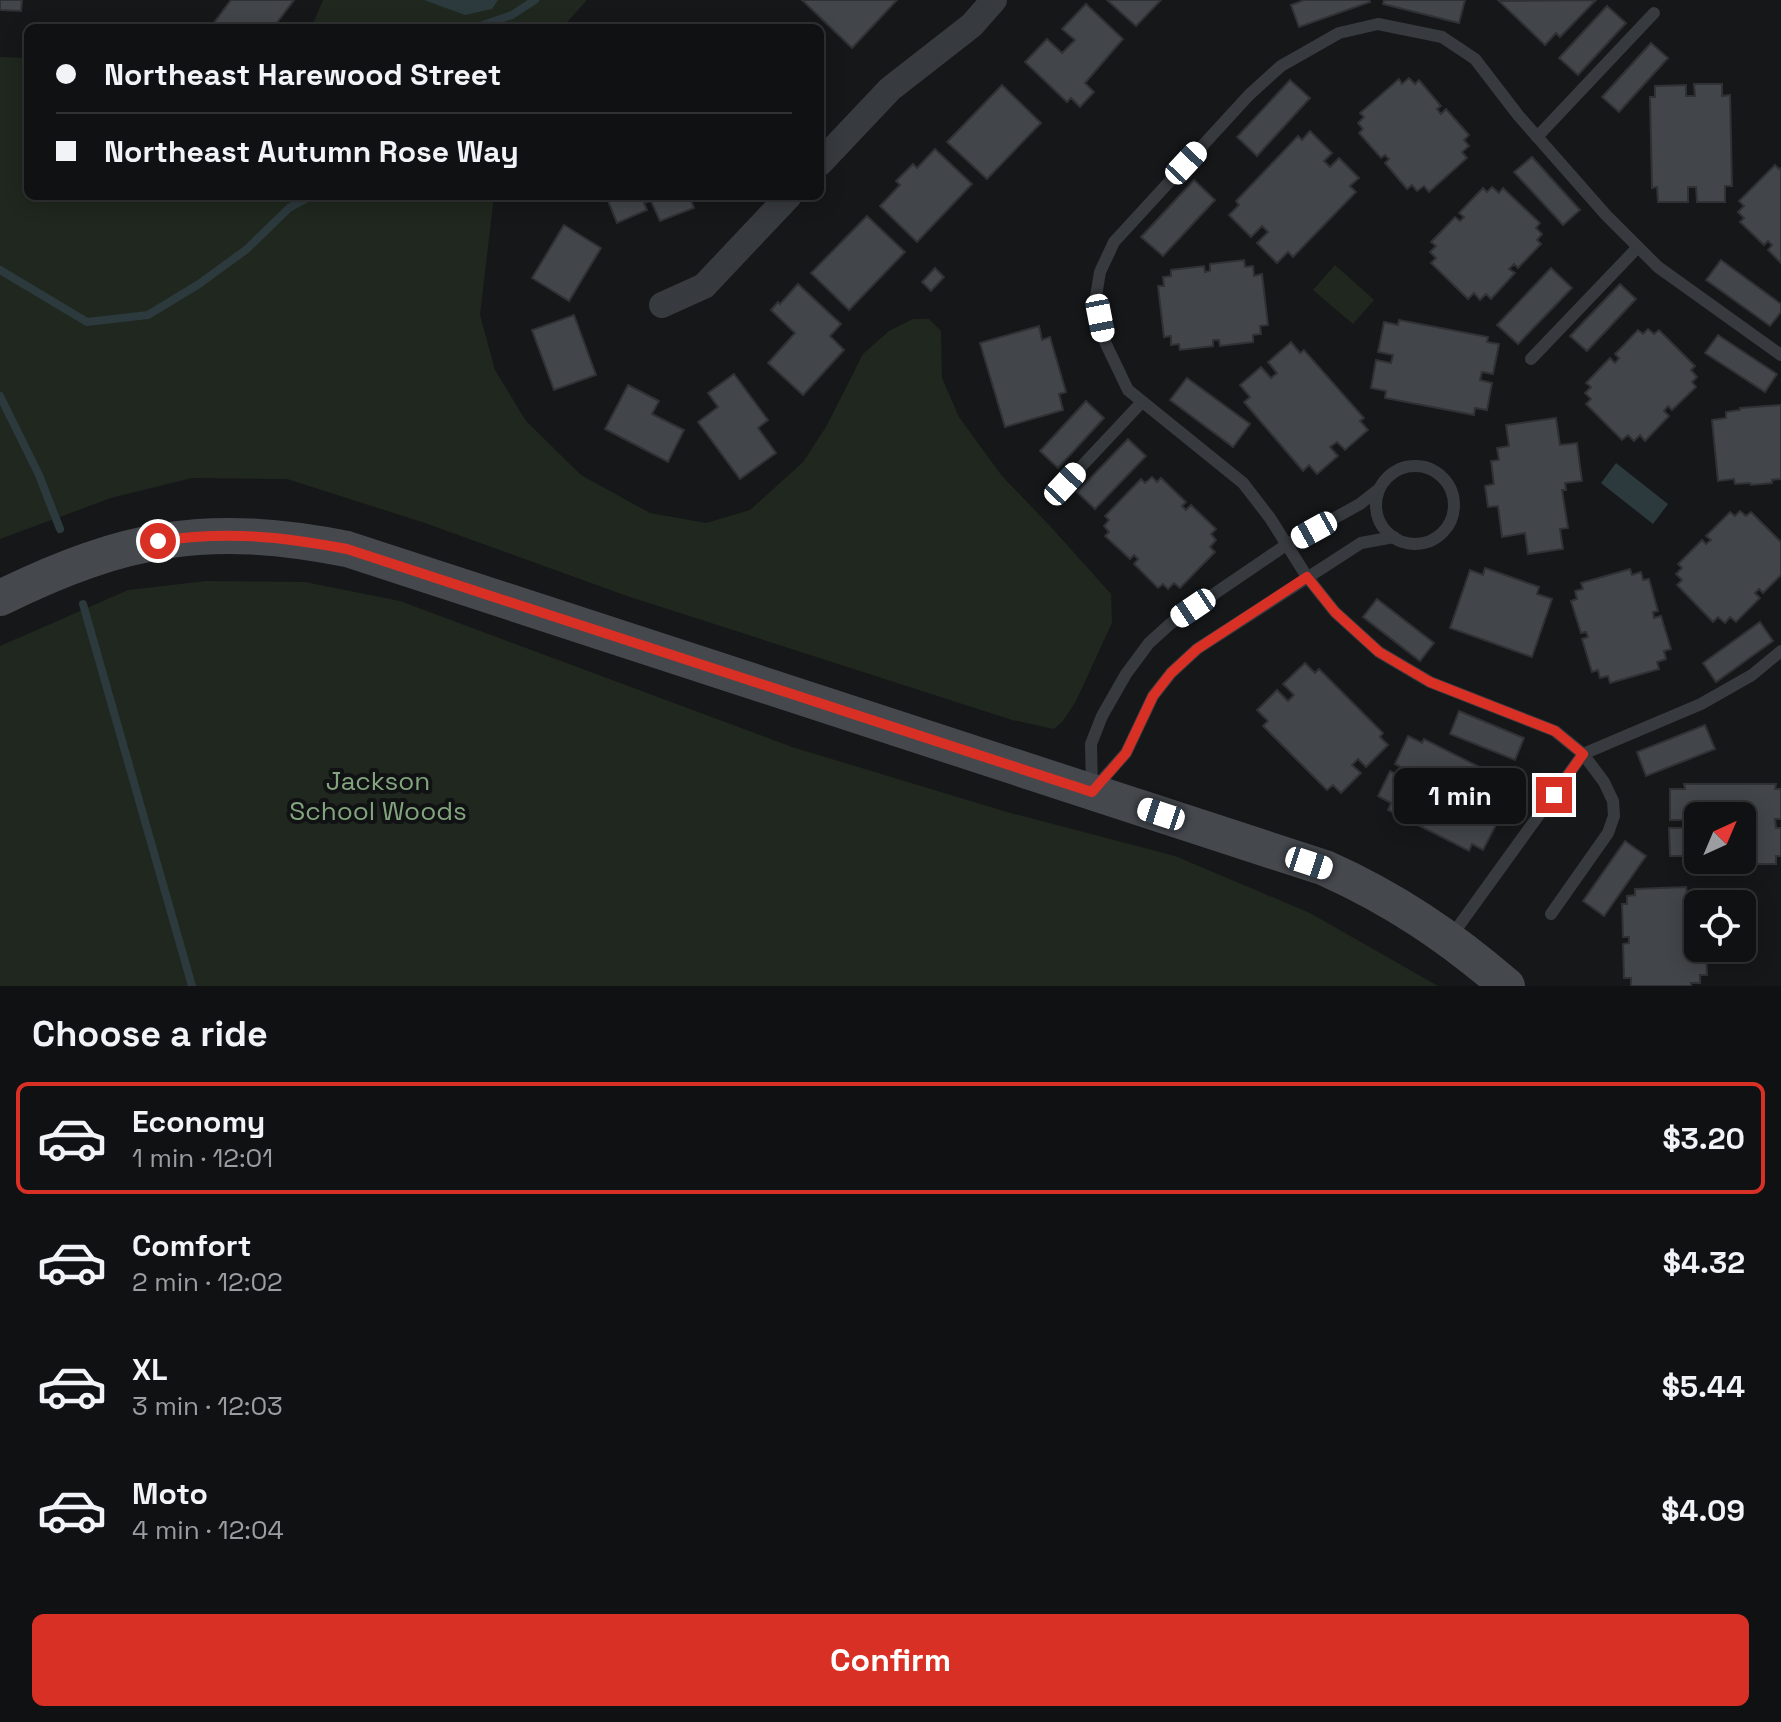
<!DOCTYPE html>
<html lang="en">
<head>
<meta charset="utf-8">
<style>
	:root { --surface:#101113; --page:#191a1c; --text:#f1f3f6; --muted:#9c9da0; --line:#303133; --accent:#d93025 }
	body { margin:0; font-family:"Space Grotesk",sans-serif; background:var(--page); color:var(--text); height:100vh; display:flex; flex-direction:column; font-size:30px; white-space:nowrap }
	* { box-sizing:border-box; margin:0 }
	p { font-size:26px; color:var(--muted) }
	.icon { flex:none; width:44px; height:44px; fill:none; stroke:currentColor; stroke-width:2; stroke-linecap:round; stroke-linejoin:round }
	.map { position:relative; height:986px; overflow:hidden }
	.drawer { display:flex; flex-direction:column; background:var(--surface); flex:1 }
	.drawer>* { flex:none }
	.top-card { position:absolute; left:24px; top:24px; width:800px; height:176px; border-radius:12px; box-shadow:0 4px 20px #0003,0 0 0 2px var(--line); display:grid; align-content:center; height:176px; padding:0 32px; background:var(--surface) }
	.needle { width:52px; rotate:44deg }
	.tools { position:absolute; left:1684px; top:802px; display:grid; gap:16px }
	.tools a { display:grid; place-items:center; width:72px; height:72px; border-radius:12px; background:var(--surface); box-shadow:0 4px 20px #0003,0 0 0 2px var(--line); font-size:40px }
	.end { position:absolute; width:36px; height:36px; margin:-18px; border:10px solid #d93025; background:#fff; box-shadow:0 0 0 4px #fff }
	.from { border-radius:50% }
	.bubble { position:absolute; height:56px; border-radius:12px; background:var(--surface); box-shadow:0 4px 20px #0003,0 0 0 2px var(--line); font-size:26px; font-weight:700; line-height:56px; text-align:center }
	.car { position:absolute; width:24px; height:48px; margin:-24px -12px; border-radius:10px; box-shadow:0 0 6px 2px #0007; background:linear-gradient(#fff 24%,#345 0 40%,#fff 0 76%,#345 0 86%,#fff 0) }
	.top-card b { display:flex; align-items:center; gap:28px; height:76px; font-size:30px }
	.top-card b+b { border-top:2px solid var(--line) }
	.top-card i { width:20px; height:20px; background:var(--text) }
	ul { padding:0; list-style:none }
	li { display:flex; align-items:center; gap:24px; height:112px; margin:0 16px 12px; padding:0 16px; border:4px solid transparent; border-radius:12px }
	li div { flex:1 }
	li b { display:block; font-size:30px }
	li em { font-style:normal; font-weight:700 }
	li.on { border-color:var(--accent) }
	li>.icon { width:72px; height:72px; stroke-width:1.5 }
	h2 { padding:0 32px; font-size:36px; line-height:96px }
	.primary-button { display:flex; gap:16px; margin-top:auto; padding:16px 32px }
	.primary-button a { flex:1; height:92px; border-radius:12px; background:var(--accent); color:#fff; font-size:32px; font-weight:700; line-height:92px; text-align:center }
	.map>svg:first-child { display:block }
	.green { fill:#1f271e }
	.water { fill:#2c393d }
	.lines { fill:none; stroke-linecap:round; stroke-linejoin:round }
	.stream { stroke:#2c393d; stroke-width:8 }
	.building { fill:#424549; stroke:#303135; stroke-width:2; fill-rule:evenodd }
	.lane { stroke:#373a3e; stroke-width:12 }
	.street { stroke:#373a3e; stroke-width:26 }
	.secondary { stroke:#45494e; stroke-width:36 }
	.route { stroke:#d93025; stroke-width:10 }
	.labels { text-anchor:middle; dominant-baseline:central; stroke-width:8; stroke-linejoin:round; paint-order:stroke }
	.park-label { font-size:26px; fill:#83a57e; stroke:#111214 }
</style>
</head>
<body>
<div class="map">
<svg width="1781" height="986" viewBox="0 0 1781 986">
	<rect width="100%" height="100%" fill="#161719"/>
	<g class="green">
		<path d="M323,0H587L562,28H311Z"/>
		<path d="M0,57L28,58V196H494L480,315L495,370L526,421L581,475L650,513L706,523L750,510L803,462L826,427L863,354L889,331L913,319H929L941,331L942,378L959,417L1002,476L1051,527L1111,594L1112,623L1076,701L1063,721L1054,729L1012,720L627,596L425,523L287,479L192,478L111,498L0,539Z"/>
		<path d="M1335,265L1374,300L1353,324L1313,290Z"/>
		<path d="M206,581L305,582L400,601L792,747L1007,812L1175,856L1310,913L1438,986H0V646L128,590Z"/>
	</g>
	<g class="water">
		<path d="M424,0H498L492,9L465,15Z"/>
		<path d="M1616,463L1668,504L1653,524L1601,483Z"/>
	</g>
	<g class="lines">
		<g class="stream">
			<path d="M474,28L512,15L535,0"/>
			<path d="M0,270L87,322L148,315L199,284L247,249L289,208L311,196"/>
			<path d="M0,396L39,475L60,529"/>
			<path d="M83,604L192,986"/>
		</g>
	</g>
	<g class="building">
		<path d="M0,0H22L21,11L0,10Z"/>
		<path d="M231,0H294L273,28H210Z"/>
		<path d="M802,0H897L852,48Z"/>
		<path d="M1107,0H1161L1136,26Z"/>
		<path d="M1304,0H1369L1370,2L1299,27L1291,5Z"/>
		<path d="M1384,0H1465L1459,23L1383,4Z"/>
		<path d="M1596,0L1560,37L1556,33L1545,45L1499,1Z"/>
		<path d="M1086,4L1123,39L1085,83L1094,92L1080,107L1071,98L1067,102L1025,62L1047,39L1062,53L1075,40L1062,29Z"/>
		<path d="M1607,6L1626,23L1578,75L1559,58Z"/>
		<path d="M1651,43L1668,58L1619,112L1602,97Z"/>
		<path d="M1409,78L1415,84L1419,80L1441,106L1437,109L1441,114L1446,109L1469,135L1464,140L1469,146L1462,152L1467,158L1429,192L1424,186L1417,191L1412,185L1407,189L1385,163L1389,159L1385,155L1381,158L1359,133L1363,129L1358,123L1364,117L1360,113L1399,79L1402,84Z"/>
		<path d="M1290,80L1310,98L1257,156L1237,137Z"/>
		<path d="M1694,84H1722V96L1730,95L1732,186H1725V202H1697L1696,187H1688V202H1658L1657,187L1652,188L1650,97H1655V86L1686,85V96H1695Z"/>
		<path d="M1002,85L1041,123L987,179L947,142Z"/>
		<path d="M1310,131L1332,153L1324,161L1330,167L1339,158L1359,178L1350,186L1356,192L1293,257L1288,252L1277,263L1257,243L1268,232L1262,226L1251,237L1229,215L1239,205L1236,201L1298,136L1302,140Z"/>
		<path d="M935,149L972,184L917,242L880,206L900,185L896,181L913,164L917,168Z"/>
		<path d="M1532,157L1580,210L1563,225L1514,172Z"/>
		<path d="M1775,165L1779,169L1781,168V263L1768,250L1772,245L1768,241L1764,245L1740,222L1744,218L1738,212L1744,206L1739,201Z"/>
		<path d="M1194,180L1215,200L1163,256L1141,237Z"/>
		<path d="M1492,187L1499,193L1503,188L1540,223L1536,228L1542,234L1537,240L1541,244L1518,268L1514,264L1509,269L1515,273L1491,299L1486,294L1480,300L1474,293L1468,299L1431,263L1436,258L1430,252L1436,246L1431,242L1455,217L1460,221L1464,217L1459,213L1483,188L1487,192Z"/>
		<path d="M606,196H689L694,208L660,221L651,201L644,203L647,210L617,223Z"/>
		<path d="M867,216L905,252L849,310L811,273Z"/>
		<path d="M564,225L601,248L569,301L532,278Z"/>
		<path d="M1244,260L1245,267L1253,266L1254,276L1262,274L1268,325L1260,326L1261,334L1253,335V342L1220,346L1219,340H1213V346L1180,350L1179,344L1171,345V336L1164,337L1158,286H1164L1163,277L1171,276V270L1204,266L1205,272L1210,271V264Z"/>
		<path d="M1721,260L1781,304V312L1770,326L1706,280Z"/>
		<path d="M935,268L944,277L931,291L922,282Z"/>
		<path d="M1551,268L1572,288L1518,344L1497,325Z"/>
		<path d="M798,284L841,324L830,336L844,350L803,395L768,363L795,333L771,310L778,302L780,304Z"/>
		<path d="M1620,284L1636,299L1587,351L1570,336Z"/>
		<path d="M574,315L596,375L554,390L532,330Z"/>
		<path d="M1399,320L1488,337L1487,342L1499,344L1493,374L1482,372L1480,380L1492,383L1487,410L1475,408L1474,415L1385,398L1386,391L1371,388L1376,360L1391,363L1393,355L1378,352L1384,322L1398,325Z"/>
		<path d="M1039,326L1042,340L1050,337L1066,392L1059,394L1063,410L1005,427L980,343Z"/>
		<path d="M1648,329L1654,334L1659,330L1695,366L1691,370L1697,377L1692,382L1696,387L1672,410L1668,406L1664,411L1669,416L1645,441L1640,435L1634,441L1628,435L1622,440L1586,404L1591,399L1585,393L1591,387L1586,383L1610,358L1615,363L1619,358L1615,354L1638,330L1643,334Z"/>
		<path d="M1718,335L1777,374L1765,392L1705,353Z"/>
		<path d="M1291,342L1300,353L1304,350L1364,418L1360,421L1368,430L1345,450L1337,442L1330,447L1338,456L1317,474L1309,465L1303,471L1244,402L1250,397L1240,385L1261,367L1271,378L1277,373L1268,362Z"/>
		<path d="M734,374L768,420L758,428L776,453L740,479L698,422L718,407L708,393Z"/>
		<path d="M1187,378L1250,424L1233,447L1170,400Z"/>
		<path d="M628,385L659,401L652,414L684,430L668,462L605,429Z"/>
		<path d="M1086,401L1104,418L1058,468L1040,451Z"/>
		<path d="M1781,405V479L1772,480V483L1751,485L1750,483L1735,484L1734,479L1718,481L1712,420L1726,418V412L1740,410V408Z"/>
		<path d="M1556,418L1560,445L1577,443L1582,481L1565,483L1566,490H1562L1568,528L1560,529L1563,549L1528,554L1525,533L1502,537L1498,506L1488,507L1485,486L1494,484L1491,461L1499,460L1497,448L1509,446L1506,425Z"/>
		<path d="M1128,439L1146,456L1095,509L1077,492Z"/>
		<path d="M1152,477L1157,482L1161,478L1186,502L1182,506L1186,510L1191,505L1216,529L1211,534L1216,540L1210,547L1215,552L1180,588L1174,583L1168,589L1163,584L1158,588L1134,564L1138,559L1134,555L1130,559L1105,536L1109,532L1104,526L1109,520L1105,516L1141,479L1145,483Z"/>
		<path d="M1740,511L1746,516L1751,512L1781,542V575L1763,593L1759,589L1755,593L1760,598L1736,622L1730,617L1725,623L1718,617L1713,622L1677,585L1682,580L1676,574L1682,568L1678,564L1702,540L1706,544L1711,540L1706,536L1730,512L1735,516Z"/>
		<path d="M1485,568L1539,587L1537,594L1552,599L1532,657L1450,628L1470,570L1483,575Z"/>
		<path d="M1630,569L1632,575L1641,572L1643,580L1649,579L1658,611L1653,612L1654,618L1661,616L1671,649L1664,651L1666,659L1657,662L1659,669L1610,683L1608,676L1600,678L1598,670L1592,672L1582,639L1588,637L1586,632L1581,633L1571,601L1577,599L1575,591L1583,589L1581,583Z"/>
		<path d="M1377,599L1434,643L1420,661L1363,617Z"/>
		<path d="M1760,622L1773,641L1716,682L1703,663Z"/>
		<path d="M1305,663L1315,673L1319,669L1383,733L1380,737L1388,745L1366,767L1358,759L1352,765L1361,773L1341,793L1333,785L1327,790L1263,726L1268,721L1257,710L1277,690L1288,701L1294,695L1283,684Z"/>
		<path d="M1459,711L1524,738L1515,760L1450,734Z"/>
		<path d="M1705,725L1715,749L1646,776L1637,752Z"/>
		<path d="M1408,736L1422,743L1424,739L1505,780L1503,784L1513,789L1499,817L1489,812L1485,819L1496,825L1483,850L1472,844L1469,851L1388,810L1391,803L1378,796L1390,771L1404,778L1408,771L1395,764Z"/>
		<path d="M1684,784H1776L1775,789H1781V819H1775L1776,828H1781V856H1776V864H1685V856H1670L1669,828H1685V820H1670V789H1685ZM1698,816H1742V860H1698Z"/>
		<path d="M1625,841L1646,856L1604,916L1583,901Z"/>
		<path d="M1686,887L1687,893H1696V901L1702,900V904H1698V948H1706L1707,975H1700V983H1691V986H1631V978H1624L1623,944L1629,943V937H1623L1622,904H1627V896L1635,895V889Z"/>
	</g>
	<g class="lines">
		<g class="lane">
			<path d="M1537,137L1654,13"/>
			<path d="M1531,359L1638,247"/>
			<circle cx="1415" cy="505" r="39"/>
			<path d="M1065,484L1141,403"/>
			<path d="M1092,788L1091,744L1102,716L1126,674L1149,643L1170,624L1286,545L1360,504L1379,489"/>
			<path d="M1094,789L1126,753L1153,696L1171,673L1197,649L1361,543L1394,537"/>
			<path d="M1551,914L1608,833L1614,816L1613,801L1604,782L1583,754L1555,731L1430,682L1379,652L1335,612L1307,577L1270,518L1243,483L1128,390L1104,340L1096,296L1100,272L1114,242L1249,95L1281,66L1339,33L1378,24L1442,37L1475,59L1518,115L1606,215L1658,267L1781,355"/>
			<path d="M1450,938L1583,754L1701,704L1752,675L1781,651"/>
		</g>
		<g class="street">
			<path d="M820,163L890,89L972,25L994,0"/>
			<path d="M662,305L704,286L789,196"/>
		</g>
		<path class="secondary" d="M0,598C126,536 209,522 347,549L1325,868C1394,899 1449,936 1507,986"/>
	</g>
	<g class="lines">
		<path class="route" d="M158,541C227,531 279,536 347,549L1092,792L1126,753L1153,696L1171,673L1197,649L1307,577L1335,612L1379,652L1430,682L1555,731L1583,754L1554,795"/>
	</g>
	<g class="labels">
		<g class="park-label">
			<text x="378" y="781">Jackson<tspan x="378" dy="30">School Woods</tspan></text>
		</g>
	</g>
</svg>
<div class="tools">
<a><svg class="needle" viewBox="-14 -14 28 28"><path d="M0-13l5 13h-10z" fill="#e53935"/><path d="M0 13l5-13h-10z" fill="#9c9da0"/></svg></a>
<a><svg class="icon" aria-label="locate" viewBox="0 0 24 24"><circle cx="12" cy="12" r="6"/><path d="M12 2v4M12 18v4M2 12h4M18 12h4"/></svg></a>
</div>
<i class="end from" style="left:158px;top:541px"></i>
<i class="end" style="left:1554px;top:795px"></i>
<div class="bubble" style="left:1394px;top:768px;width:132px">1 min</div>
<i class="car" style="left:1186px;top:163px;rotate:43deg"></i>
<i class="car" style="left:1100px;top:318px;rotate:169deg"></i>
<i class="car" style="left:1065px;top:484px;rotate:43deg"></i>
<i class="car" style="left:1314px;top:530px;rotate:241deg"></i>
<i class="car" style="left:1193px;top:608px;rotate:236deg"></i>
<i class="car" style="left:1161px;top:814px;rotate:288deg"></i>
<i class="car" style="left:1309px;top:863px;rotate:108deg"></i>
<div class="top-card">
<b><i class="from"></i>Northeast Harewood Street</b>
<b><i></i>Northeast Autumn Rose Way</b>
</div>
</div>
<section class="drawer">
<h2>Choose a ride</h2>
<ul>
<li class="on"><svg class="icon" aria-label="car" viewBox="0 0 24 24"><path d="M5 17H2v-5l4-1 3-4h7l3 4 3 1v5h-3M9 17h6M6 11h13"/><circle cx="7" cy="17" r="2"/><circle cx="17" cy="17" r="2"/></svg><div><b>Economy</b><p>1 min · 12:01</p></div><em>$3.20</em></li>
<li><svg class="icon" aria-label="car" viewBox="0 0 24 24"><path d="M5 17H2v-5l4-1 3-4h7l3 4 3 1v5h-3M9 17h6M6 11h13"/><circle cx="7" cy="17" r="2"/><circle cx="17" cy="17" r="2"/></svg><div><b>Comfort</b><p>2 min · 12:02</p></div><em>$4.32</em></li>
<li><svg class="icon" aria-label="car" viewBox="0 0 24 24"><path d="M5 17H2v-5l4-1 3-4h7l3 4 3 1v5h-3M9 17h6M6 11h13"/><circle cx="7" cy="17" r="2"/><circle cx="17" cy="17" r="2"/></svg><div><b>XL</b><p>3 min · 12:03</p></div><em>$5.44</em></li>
<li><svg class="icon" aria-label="car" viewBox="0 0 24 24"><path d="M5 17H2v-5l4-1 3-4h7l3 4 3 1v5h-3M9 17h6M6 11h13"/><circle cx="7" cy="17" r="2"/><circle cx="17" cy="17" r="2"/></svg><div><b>Moto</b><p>4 min · 12:04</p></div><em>$4.09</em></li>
</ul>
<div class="primary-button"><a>Confirm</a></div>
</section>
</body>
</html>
